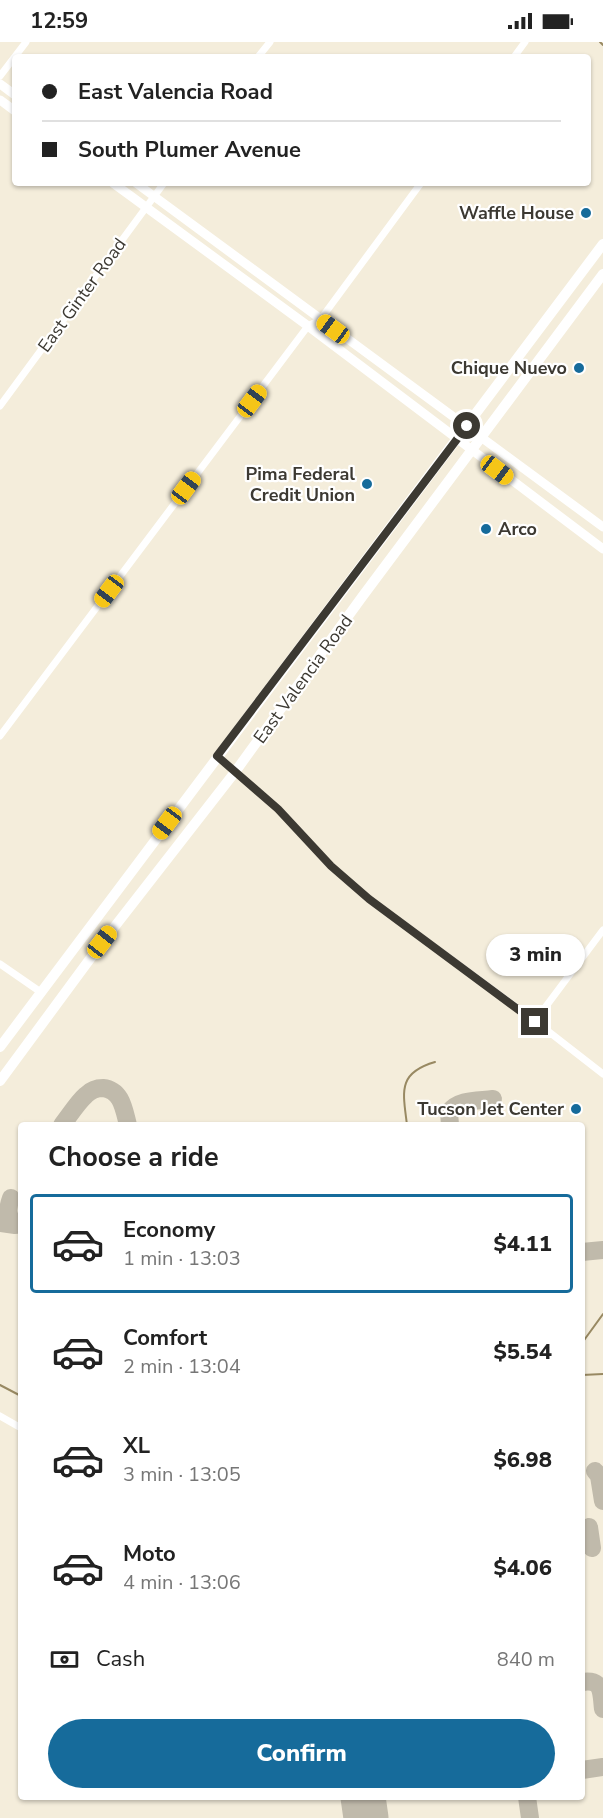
<!DOCTYPE html>
<html lang="en">
<head>
<meta charset="utf-8">
<style>
	:root { --surface:#fff; --page:#f2f2f2; --text:#222; --muted:#767676; --line:#e0e0e0; --accent:#166b9b }
	body { margin:0; font-family:"Nunito Sans",sans-serif; background:var(--page); color:var(--text); height:100vh; display:flex; flex-direction:column; font-size:22px; white-space:nowrap }
	* { box-sizing:border-box; margin:0 }
	p { font-size:20px; color:var(--muted) }
	.icon { flex:none; width:33px; height:33px; fill:none; stroke:currentColor; stroke-width:2; stroke-linecap:round; stroke-linejoin:round }
	.map { position:relative; flex:1; overflow:hidden }
	.drawer { position:absolute; left:18px; top:1080px; width:567px; height:678px; display:flex; flex-direction:column; background:var(--surface); border-radius:6px; box-shadow:0 2px 4px #0004 }
	.drawer>* { flex:none }
	.top-card { position:absolute; left:12px; top:12px; width:579px; height:132px; border-radius:6px; box-shadow:0 2px 4px #0004; display:grid; align-content:center; height:132px; padding:0 30px; background:var(--surface) }
	.end { position:absolute; width:27px; height:27px; margin:-14px; border:8px solid #3c3932; background:#fff; box-shadow:0 0 0 3px #fff }
	.from { border-radius:50% }
	.bubble { position:absolute; height:42px; border-radius:21px; background:var(--surface); box-shadow:0 2px 4px #0004; font-size:20px; font-weight:800; line-height:42px; text-align:center }
	.car { position:absolute; width:18px; height:36px; margin:-18px -9px; border-radius:8px; box-shadow:0 0 4px 2px #0007; background:linear-gradient(#f5c518 24%,#345 0 40%,#f5c518 0 76%,#345 0 86%,#f5c518 0) }
	.top-card b { display:flex; align-items:center; gap:21px; height:57px; font-size:22px }
	.top-card b+b { border-top:2px solid var(--line) }
	.top-card i { width:15px; height:15px; background:var(--text) }
	ul { padding:0; list-style:none }
	li { display:flex; align-items:center; gap:18px; height:99px; margin:0 12px 9px; padding:0 18px; border:3px solid transparent; border-radius:6px }
	li div { flex:1 }
	li b { display:block; font-size:22px }
	li em { font-style:normal; font-weight:800 }
	li.on { border-color:var(--accent) }
	li>.icon { width:54px; height:54px; stroke-width:1.5 }
	h2 { padding:0 30px; font-size:27px; line-height:72px }
	.pay { display:flex; align-items:center; gap:15px; height:66px; padding:0 30px; font-size:22px }
	.pay p { margin-inline-start:auto }
	.action { display:flex; gap:12px; margin-top:auto; padding:12px 30px }
	.action a { flex:1; height:69px; border-radius:36px; background:var(--accent); color:#fff; font-size:24px; font-weight:800; line-height:69px; text-align:center }
	.status { display:flex; justify-content:space-between; align-items:center; height:42px; padding:0 30px; background:var(--surface); direction:ltr }
	.status svg { height:16px; fill:currentColor }
	.map>svg:first-child { display:block }
	.lines { fill:none; stroke-linecap:round; stroke-linejoin:round }
	.stream { stroke:#988962; stroke-width:2 }
	.taxiway { stroke:#c0baab; stroke-width:18 }
	.runway { stroke:#c0baab; stroke-width:45 }
	.street { stroke:#fff; stroke-width:7 }
	.secondary { stroke:#fff; stroke-width:9 }
	.primary { stroke:#fff; stroke-width:10 }
	.route { stroke:#3c3932; stroke-width:8 }
	.poi-dot { fill:#166b9b; stroke:#fff; stroke-width:2 }
	.labels { text-anchor:middle; dominant-baseline:central; stroke-width:4.5; stroke-linejoin:round; paint-order:stroke }
	.poi-label { font-size:18px; font-weight:bold; fill:#3c3932; stroke:#fff; text-anchor:end }
	.street-label { font-size:18px; fill:#3c3932; stroke:#fff }
</style>
</head>
<body>
<div class="status"><b>12:59</b><svg viewBox="0 0 49 12"><path d="M0 12V9h3v3zM5 12V6h3v6zM10 12V3h3v9zM15 12V0h3v12zM26 1h20v11H26zM47 4h2v5h-2z"/></svg></div>
<div class="map">
<svg width="603" height="1776" viewBox="0 0 603 1776">
	<rect width="100%" height="100%" fill="#f4eddb"/>
	<g class="lines">
		<g class="stream">
			<path d="M600,0L603,3"/>
			<path d="M407,1083C403,1050 397,1031 435,1020"/>
			<path d="M582,1301L603,1272"/>
			<path d="M582,1333L603,1332"/>
			<path d="M0,1343L21,1354"/>
		</g>
		<g class="taxiway">
			<path d="M62,1083C70,1073 77,1061 86,1053C91,1048 96,1046 103,1046C122,1048 124,1068 128,1083"/>
			<path d="M450,1083L449,1070C459,1057 478,1059 493,1057"/>
			<path d="M0,1181L15,1183C7,1174 7,1167 11,1156"/>
			<path d="M582,1210L603,1208"/>
			<path d="M595,1429L599,1434L603,1459"/>
			<path d="M589,1485L592,1506"/>
			<path d="M582,1640C603,1637 601,1650 603,1667"/>
			<path d="M582,1728L603,1725"/>
			<path d="M527,1755L530,1776"/>
		</g>
		<path class="runway" d="M363,1755L366,1776"/>
		<g class="street">
			<path d="M258,15L270,0"/>
			<path d="M514,15L525,0"/>
			<path d="M0,34L26,0"/>
			<path d="M0,364L164,141"/>
			<path d="M0,694L308,284L320,278L421,141"/>
			<path d="M217,714L278,767L331,824L369,857L535,979L603,1032"/>
			<path d="M0,922L42,951"/>
			<path d="M535,979L603,888"/>
			<path d="M0,1374L21,1386"/>
		</g>
		<g class="secondary">
			<path d="M0,42L15,53"/>
			<path d="M0,58L15,69"/>
			<path d="M113,141L308,284L603,507"/>
			<path d="M136,141L603,485"/>
		</g>
		<g class="primary">
			<path d="M0,1005L603,202"/>
			<path d="M0,1039L98,906L235,730L362,555L603,232"/>
		</g>
	</g>
	<g class="lines">
		<path class="route" d="M467,384L217,714L278,767L331,824L369,857L535,980"/>
	</g>
	<g class="poi-dot">
		<circle cx="586" cy="171" r="6"/>
		<circle cx="579" cy="326" r="6"/>
		<circle cx="367" cy="442" r="6"/>
		<circle cx="486" cy="487" r="6"/>
		<circle cx="576" cy="1067" r="6"/>
	</g>
	<g class="labels">
		<g class="poi-label">
			<text x="574" y="171">Waffle House</text>
			<text x="567" y="326">Chique Nuevo</text>
			<text x="355" y="432">Pima Federal<tspan x="355" dy="21">Credit Union</tspan></text>
			<text x="498" y="487" text-anchor="start">Arco</text>
			<text x="564" y="1067">Tucson Jet Center</text>
		</g>
		<g class="street-label">
			<text transform="translate(82 253) rotate(-54)">East Ginter Road</text>
			<text transform="translate(303 637) rotate(-54)">East Valencia Road</text>
		</g>
	</g>
</svg>
<i class="end from" style="left:467px;top:384px"></i>
<i class="end" style="left:535px;top:980px"></i>
<div class="bubble" style="left:486px;top:892px;width:99px">3 min</div>
<i class="car" style="left:333px;top:287px;rotate:306deg"></i>
<i class="car" style="left:252px;top:359px;rotate:37deg"></i>
<i class="car" style="left:497px;top:428px;rotate:127deg"></i>
<i class="car" style="left:186px;top:446px;rotate:37deg"></i>
<i class="car" style="left:109px;top:549px;rotate:217deg"></i>
<i class="car" style="left:167px;top:781px;rotate:217deg"></i>
<i class="car" style="left:102px;top:900px;rotate:38deg"></i>
<div class="top-card">
<b><i class="from"></i>East Valencia Road</b>
<b><i></i>South Plumer Avenue</b>
</div>
<section class="drawer">
<h2>Choose a ride</h2>
<ul>
<li class="on"><svg class="icon" aria-label="car" viewBox="0 0 24 24"><path d="M5 17H2v-5l4-1 3-4h7l3 4 3 1v5h-3M9 17h6M6 11h13"/><circle cx="7" cy="17" r="2"/><circle cx="17" cy="17" r="2"/></svg><div><b>Economy</b><p>1 min · 13:03</p></div><em>$4.11</em></li>
<li><svg class="icon" aria-label="car" viewBox="0 0 24 24"><path d="M5 17H2v-5l4-1 3-4h7l3 4 3 1v5h-3M9 17h6M6 11h13"/><circle cx="7" cy="17" r="2"/><circle cx="17" cy="17" r="2"/></svg><div><b>Comfort</b><p>2 min · 13:04</p></div><em>$5.54</em></li>
<li><svg class="icon" aria-label="car" viewBox="0 0 24 24"><path d="M5 17H2v-5l4-1 3-4h7l3 4 3 1v5h-3M9 17h6M6 11h13"/><circle cx="7" cy="17" r="2"/><circle cx="17" cy="17" r="2"/></svg><div><b>XL</b><p>3 min · 13:05</p></div><em>$6.98</em></li>
<li><svg class="icon" aria-label="car" viewBox="0 0 24 24"><path d="M5 17H2v-5l4-1 3-4h7l3 4 3 1v5h-3M9 17h6M6 11h13"/><circle cx="7" cy="17" r="2"/><circle cx="17" cy="17" r="2"/></svg><div><b>Moto</b><p>4 min · 13:06</p></div><em>$4.06</em></li>
</ul>
<div class="pay"><svg class="icon" aria-label="cash" viewBox="0 0 24 24"><path d="M3 7h18v10H3z"/><circle cx="12" cy="12" r="2"/></svg>Cash<p>840 m</p></div>
<div class="action"><a>Confirm</a></div>
</section>
</div>
</body>
</html>
